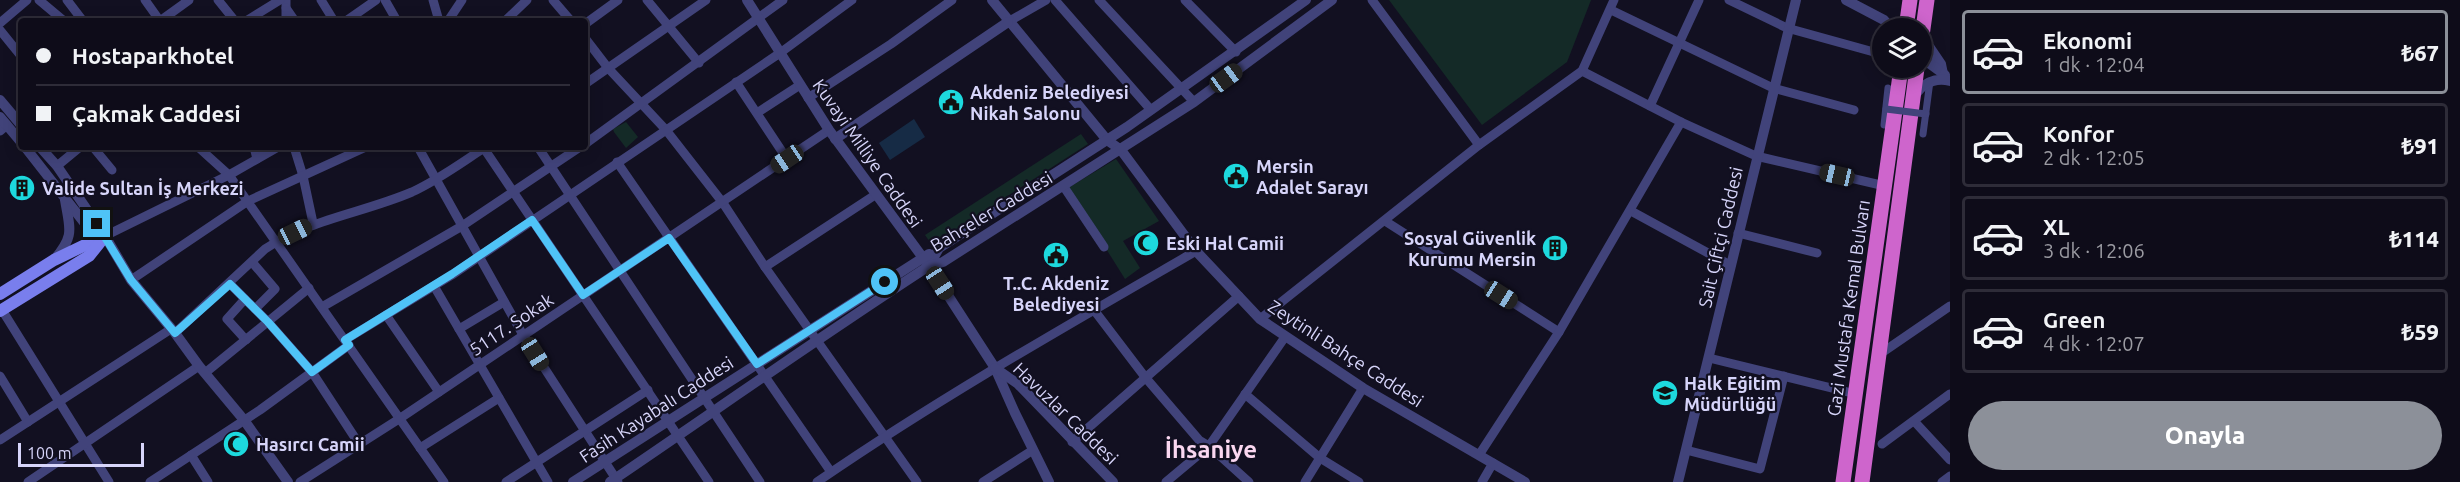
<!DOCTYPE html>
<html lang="tr">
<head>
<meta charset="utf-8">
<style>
	:root { --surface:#0e0c19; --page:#1c1a26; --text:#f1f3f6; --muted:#9b9ba2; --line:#2e2c38; --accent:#8c9099 }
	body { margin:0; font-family:Ubuntu,sans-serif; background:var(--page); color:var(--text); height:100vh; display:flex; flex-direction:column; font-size:22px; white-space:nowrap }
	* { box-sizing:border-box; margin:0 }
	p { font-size:20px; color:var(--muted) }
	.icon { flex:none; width:33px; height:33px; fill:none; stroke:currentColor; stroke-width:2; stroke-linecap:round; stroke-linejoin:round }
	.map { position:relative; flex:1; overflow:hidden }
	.panel { display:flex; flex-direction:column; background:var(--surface); width:510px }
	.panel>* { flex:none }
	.guide { position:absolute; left:18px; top:18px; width:570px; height:132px; border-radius:6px; box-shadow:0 3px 15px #0003,0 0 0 2px var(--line); display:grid; align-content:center; height:132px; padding:0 18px; background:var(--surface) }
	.buttons { position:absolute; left:1872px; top:18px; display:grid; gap:12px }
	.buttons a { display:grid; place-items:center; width:60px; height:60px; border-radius:50%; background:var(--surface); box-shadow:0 3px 15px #0003,0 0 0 2px var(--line); font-size:30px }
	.scale { position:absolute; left:18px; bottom:15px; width:126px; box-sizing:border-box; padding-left:6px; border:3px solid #d7d5fa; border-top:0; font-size:16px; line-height:21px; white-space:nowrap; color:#d7d5fa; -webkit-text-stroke:4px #121021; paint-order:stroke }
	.end { position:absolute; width:27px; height:27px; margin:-14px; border:8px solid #4fc3f7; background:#111; box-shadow:0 0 0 3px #111 }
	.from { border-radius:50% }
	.car { position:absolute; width:18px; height:36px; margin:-18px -9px; border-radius:8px; box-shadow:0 0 4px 2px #0007; background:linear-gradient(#222 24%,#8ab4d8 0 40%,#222 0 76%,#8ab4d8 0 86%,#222 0) }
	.guide b { display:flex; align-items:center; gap:21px; height:57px; font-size:22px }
	.guide b+b { border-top:2px solid var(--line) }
	.guide i { width:15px; height:15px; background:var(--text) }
	ul { padding:10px 0 0; list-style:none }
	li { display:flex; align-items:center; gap:18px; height:84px; margin:0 12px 9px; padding:0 6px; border:3px solid var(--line); border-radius:6px }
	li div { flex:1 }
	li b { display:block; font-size:22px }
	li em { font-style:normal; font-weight:800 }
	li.active { border-color:var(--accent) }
	li>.icon { width:54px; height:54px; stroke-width:1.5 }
	.cta { display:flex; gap:12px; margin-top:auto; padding:12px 18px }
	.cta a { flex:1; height:69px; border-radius:36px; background:var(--accent); color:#fff; font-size:24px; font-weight:800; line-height:69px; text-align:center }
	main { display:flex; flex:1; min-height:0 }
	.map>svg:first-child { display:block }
	.green { fill:#142a27 }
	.water { fill:#162b45 }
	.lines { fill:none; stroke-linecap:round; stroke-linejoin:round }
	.pedestrian { stroke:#41437a; stroke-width:7 }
	.minor { stroke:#41437a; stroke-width:9 }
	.tertiary { stroke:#41437a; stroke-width:10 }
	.secondary { stroke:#797eed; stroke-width:12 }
	.trunk { stroke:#ce65cc; stroke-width:15 }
	.pedestrian-bridge { stroke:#41437a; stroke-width:7 }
	.route { stroke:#4fc3f7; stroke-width:8 }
	.labels { text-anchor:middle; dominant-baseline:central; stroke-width:4.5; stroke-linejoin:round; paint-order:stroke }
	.poi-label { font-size:18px; font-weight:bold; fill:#d7d5fa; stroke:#121021; text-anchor:start }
	.street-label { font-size:18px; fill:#d7d5fa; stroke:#121021 }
	.district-label { font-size:24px; font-weight:bold; fill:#fad7f0; stroke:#121021 }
</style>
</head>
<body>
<main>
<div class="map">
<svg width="1950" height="482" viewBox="0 0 1950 482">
	<rect width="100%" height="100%" fill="#121021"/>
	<g class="green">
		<path d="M1389,0H1591L1567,62L1482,125Z"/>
		<path d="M626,122L638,137L626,148L614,132L613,129Z"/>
		<path d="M1081,134L1088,144L932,245L925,235Z"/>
		<path d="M1116,159L1159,221L1123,241L1140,268L1125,279L1068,188Z"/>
	</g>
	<path class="water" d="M914,119L925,137L890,160L879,143Z"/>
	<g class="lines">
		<g class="pedestrian">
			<path d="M1884,125L1888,88"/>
			<path d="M1923,134L1930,81"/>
		</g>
		<g class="minor">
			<path d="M39,0L64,21"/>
			<path d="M67,0L83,21"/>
			<path d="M145,0L160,21L189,0"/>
			<path d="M218,0L235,21"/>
			<path d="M286,0V21"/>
			<path d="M321,0L334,21"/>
			<path d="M385,0L397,21"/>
			<path d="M433,0L439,21"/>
			<path d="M553,0L571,21"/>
			<path d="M647,0L699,63"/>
			<path d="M1055,0L1151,110"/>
			<path d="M1099,0L1194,102"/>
			<path d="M1185,0L1236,52"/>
			<path d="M1372,0L1479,145"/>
			<path d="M1729,0L1787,28L1881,54"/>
			<path d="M286,8L295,21"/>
			<path d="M1611,10L1773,88L1854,110"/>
			<path d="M246,21L280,0"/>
			<path d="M346,21L376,0"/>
			<path d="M448,21L462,0"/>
			<path d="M505,21L527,0"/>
			<path d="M1008,22L1046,0"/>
			<path d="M0,23L27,0"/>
			<path d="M585,24L618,0"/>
			<path d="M0,30L21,56"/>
			<path d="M585,38L608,68L666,130L723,203L765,267L917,482"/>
			<path d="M1582,71L1681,122L1756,156L1885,186"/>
			<path d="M736,82L787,159"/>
			<path d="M585,84L706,0"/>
			<path d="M808,98L891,44L952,0"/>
			<path d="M1650,106L1699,0"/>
			<path d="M757,113L800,85"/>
			<path d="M0,131L7,125"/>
			<path d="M585,144L783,0"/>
			<path d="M93,147L112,170"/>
			<path d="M198,147L229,175L444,482"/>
			<path d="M254,147L257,159"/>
			<path d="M294,147L303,176L313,223"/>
			<path d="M418,147L523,335L618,482"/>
			<path d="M483,147L709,482"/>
			<path d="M538,147L760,482"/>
			<path d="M617,162L831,472"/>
			<path d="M57,166L80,147"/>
			<path d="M1064,187L1104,247"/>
			<path d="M1631,211L1730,265"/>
			<path d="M1385,221L1559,332"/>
			<path d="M1738,233L1817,253"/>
			<path d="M105,236L229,175L278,147"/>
			<path d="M252,262L275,289L255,309"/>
			<path d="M765,267L875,195"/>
			<path d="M131,280L248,201L366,147"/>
			<path d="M230,284L268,322L312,372L359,444"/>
			<path d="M434,286L548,482"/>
			<path d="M245,299L227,319L246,340"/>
			<path d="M322,307L462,226L580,147"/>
			<path d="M2,310L109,482"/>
			<path d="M1094,310L1145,377L1199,440L1209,446L1249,482"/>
			<path d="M386,315L439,392"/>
			<path d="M1260,319L1479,145L1582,71L1614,0"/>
			<path d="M459,329L504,302"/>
			<path d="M175,333L265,249C310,219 363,213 412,192C438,180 461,163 484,148"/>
			<path d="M345,340L452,275L780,53L852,0"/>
			<path d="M1880,354L1950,306"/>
			<path d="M1709,358L1856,394"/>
			<path d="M205,373L309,288"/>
			<path d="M0,376L28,422"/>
			<path d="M1245,394L1320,458L1359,482"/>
			<path d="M1914,421L1950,460"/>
			<path d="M0,440L171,329"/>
			<path d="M1072,442L1239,296"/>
			<path d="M1882,444L1950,394"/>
			<path d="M420,448L499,398"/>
			<path d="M1686,450L1760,469L1784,376"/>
			<path d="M191,455L208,482"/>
			<path d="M1479,455L1559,332L1681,122"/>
			<path d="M28,482L199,366"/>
			<path d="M150,482L260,410L349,345"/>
			<path d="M300,482L399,419L829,130"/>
			<path d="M506,482L648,390"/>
			<path d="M817,482C939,398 1068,325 1196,251"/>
			<path d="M983,482L1033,450"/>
			<path d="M1166,482L1209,446L1285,337"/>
			<path d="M1305,482L1363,388"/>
			<path d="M1482,482L1493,463"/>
			<path d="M1942,482L1950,476"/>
		</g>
		<g class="tertiary">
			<path d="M747,0L829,130L929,266L995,368L1015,413L1049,482"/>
			<path d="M992,0L1107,140L1121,150L1196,251L1260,319L1363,388L1525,482"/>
			<path d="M1846,0L1884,20L1891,28"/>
			<path d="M1922,36L1941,64L1943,74"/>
			<path d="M1922,58L1945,75"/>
			<path d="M1914,97C1922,84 1934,77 1950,81"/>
			<path d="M0,100L21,125"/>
			<path d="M0,117L21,142"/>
			<path d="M835,139L1008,22"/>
			<path d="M25,147L97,239"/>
			<path d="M40,147L57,166L105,236L131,280L175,333L199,366L244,420L288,482"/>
			<path d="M54,260C75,235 70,230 65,200"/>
			<path d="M929,266L939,248L1127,127L1306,0"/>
			<path d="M995,368L1018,384L1113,482"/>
			<path d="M573,482L929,254"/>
			<path d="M610,482C716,410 821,336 929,266L943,262L1194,102L1332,0"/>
			<path d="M1678,482L1796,0"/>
		</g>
		<g class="secondary">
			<path d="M0,294L54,260L104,236"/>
			<path d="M0,311L89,256L105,236"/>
		</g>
		<g class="trunk">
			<path d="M1906,28L1910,0"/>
			<path d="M1922,36L1927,0"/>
			<path d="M1843,482L1901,68"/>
			<path d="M1862,482L1917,68"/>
		</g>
		<path class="pedestrian-bridge" d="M1886,109L1926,114"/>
	</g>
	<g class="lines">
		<path class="route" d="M97,224L131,280L175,333L230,284L268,322L312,372L349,345L345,340L452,274L532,220L583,295L669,238L757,364L885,282"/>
	</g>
	<defs>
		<symbol id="civic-disc" viewBox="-11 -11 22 22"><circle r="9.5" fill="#1dd9de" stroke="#121021"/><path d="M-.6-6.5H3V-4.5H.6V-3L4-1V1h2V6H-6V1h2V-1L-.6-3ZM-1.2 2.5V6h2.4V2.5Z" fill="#111"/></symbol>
		<symbol id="building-disc" viewBox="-11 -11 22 22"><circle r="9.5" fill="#1dd9de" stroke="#121021"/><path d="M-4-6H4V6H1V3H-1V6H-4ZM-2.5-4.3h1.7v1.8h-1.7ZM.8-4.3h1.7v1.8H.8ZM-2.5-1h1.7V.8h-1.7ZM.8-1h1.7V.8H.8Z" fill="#111"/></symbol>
		<symbol id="mosque-disc" viewBox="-11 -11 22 22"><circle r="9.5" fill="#1dd9de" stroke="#121021"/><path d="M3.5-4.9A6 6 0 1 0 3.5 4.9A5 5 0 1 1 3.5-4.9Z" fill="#111"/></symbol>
		<symbol id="school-disc" viewBox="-11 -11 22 22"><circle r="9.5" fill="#1dd9de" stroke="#121021"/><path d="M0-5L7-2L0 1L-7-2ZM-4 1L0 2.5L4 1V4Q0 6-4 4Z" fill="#111"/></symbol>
	</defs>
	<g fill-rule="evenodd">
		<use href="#civic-disc" x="936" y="87" width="30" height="30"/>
		<use href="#civic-disc" x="1221" y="161" width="30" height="30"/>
		<use href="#building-disc" x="7" y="173" width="30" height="30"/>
		<use href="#mosque-disc" x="1131" y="228" width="30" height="30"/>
		<use href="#building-disc" x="1540" y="233" width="30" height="30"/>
		<use href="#civic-disc" x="1041" y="240" width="30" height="30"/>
		<use href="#school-disc" x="1650" y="378" width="30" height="30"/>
		<use href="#mosque-disc" x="221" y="429" width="30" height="30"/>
	</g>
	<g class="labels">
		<g class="poi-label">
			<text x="970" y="92">Akdeniz Belediyesi<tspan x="970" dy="21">Nikah Salonu</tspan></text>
			<text x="1256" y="166">Mersin<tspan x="1256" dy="21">Adalet Sarayı</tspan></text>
			<text x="42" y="188">Valide Sultan İş Merkezi</text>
			<text x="1536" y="238" text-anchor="end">Sosyal Güvenlik<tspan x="1536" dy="21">Kurumu Mersin</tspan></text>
			<text x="1166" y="243">Eski Hal Camii</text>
			<text x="1056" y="283" text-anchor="middle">T..C. Akdeniz<tspan x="1056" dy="21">Belediyesi</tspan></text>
			<text x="1684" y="383">Halk Eğitim<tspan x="1684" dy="21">Müdürlüğü</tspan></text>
			<text x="256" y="444">Hasırcı Camii</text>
		</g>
		<g class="street-label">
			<text transform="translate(868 153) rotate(55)">Kuvayi Milliye Caddesi</text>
			<text transform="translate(991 211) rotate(-31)">Bahçeler Caddesi</text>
			<text transform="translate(1720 237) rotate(-77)">Sait Çiftçi Caddesi</text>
			<text transform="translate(1848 308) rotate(-82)">Gazi Mustafa Kemal Bulvarı</text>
			<text transform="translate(511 324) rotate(-34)">5117. Sokak</text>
			<text transform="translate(1346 353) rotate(33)">Zeytinli Bahçe Caddesi</text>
			<text transform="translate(656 409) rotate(-33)">Fasih Kayabalı Caddesi</text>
			<text transform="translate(1066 413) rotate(44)">Havuzlar Caddesi</text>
		</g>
		<g class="district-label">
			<text x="1211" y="449">İhsaniye</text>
		</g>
	</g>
</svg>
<div class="buttons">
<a><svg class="icon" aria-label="layers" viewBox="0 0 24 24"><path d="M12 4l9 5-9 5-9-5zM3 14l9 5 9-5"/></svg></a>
</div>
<div class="scale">100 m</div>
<i class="end from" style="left:885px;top:282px"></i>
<i class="end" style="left:97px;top:224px"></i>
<i class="car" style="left:1226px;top:78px;rotate:54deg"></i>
<i class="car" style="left:787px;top:159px;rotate:236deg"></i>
<i class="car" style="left:1837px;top:175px;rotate:283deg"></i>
<i class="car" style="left:295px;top:232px;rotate:64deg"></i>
<i class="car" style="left:940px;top:283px;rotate:147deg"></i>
<i class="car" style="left:1501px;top:295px;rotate:122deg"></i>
<i class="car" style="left:535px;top:354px;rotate:148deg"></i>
<div class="guide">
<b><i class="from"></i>Hostaparkhotel</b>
<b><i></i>Çakmak Caddesi</b>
</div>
</div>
<section class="panel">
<ul>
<li class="active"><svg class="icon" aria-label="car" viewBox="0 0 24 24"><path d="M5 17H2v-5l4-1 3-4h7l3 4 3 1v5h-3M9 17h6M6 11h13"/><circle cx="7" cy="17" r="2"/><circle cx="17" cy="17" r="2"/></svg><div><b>Ekonomi</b><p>1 dk · 12:04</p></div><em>₺67</em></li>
<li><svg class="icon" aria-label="car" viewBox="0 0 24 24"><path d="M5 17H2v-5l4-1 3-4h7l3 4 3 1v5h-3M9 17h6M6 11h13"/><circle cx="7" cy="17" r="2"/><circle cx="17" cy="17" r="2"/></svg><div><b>Konfor</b><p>2 dk · 12:05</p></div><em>₺91</em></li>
<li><svg class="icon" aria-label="car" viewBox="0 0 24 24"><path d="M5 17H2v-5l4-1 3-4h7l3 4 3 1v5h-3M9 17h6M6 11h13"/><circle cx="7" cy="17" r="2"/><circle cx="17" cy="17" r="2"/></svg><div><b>XL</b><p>3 dk · 12:06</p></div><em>₺114</em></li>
<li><svg class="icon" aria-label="car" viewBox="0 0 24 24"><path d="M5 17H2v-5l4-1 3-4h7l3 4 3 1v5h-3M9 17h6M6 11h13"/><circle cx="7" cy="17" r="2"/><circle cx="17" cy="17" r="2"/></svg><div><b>Green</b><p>4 dk · 12:07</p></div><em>₺59</em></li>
</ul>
<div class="cta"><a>Onayla</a></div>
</section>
</main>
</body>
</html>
